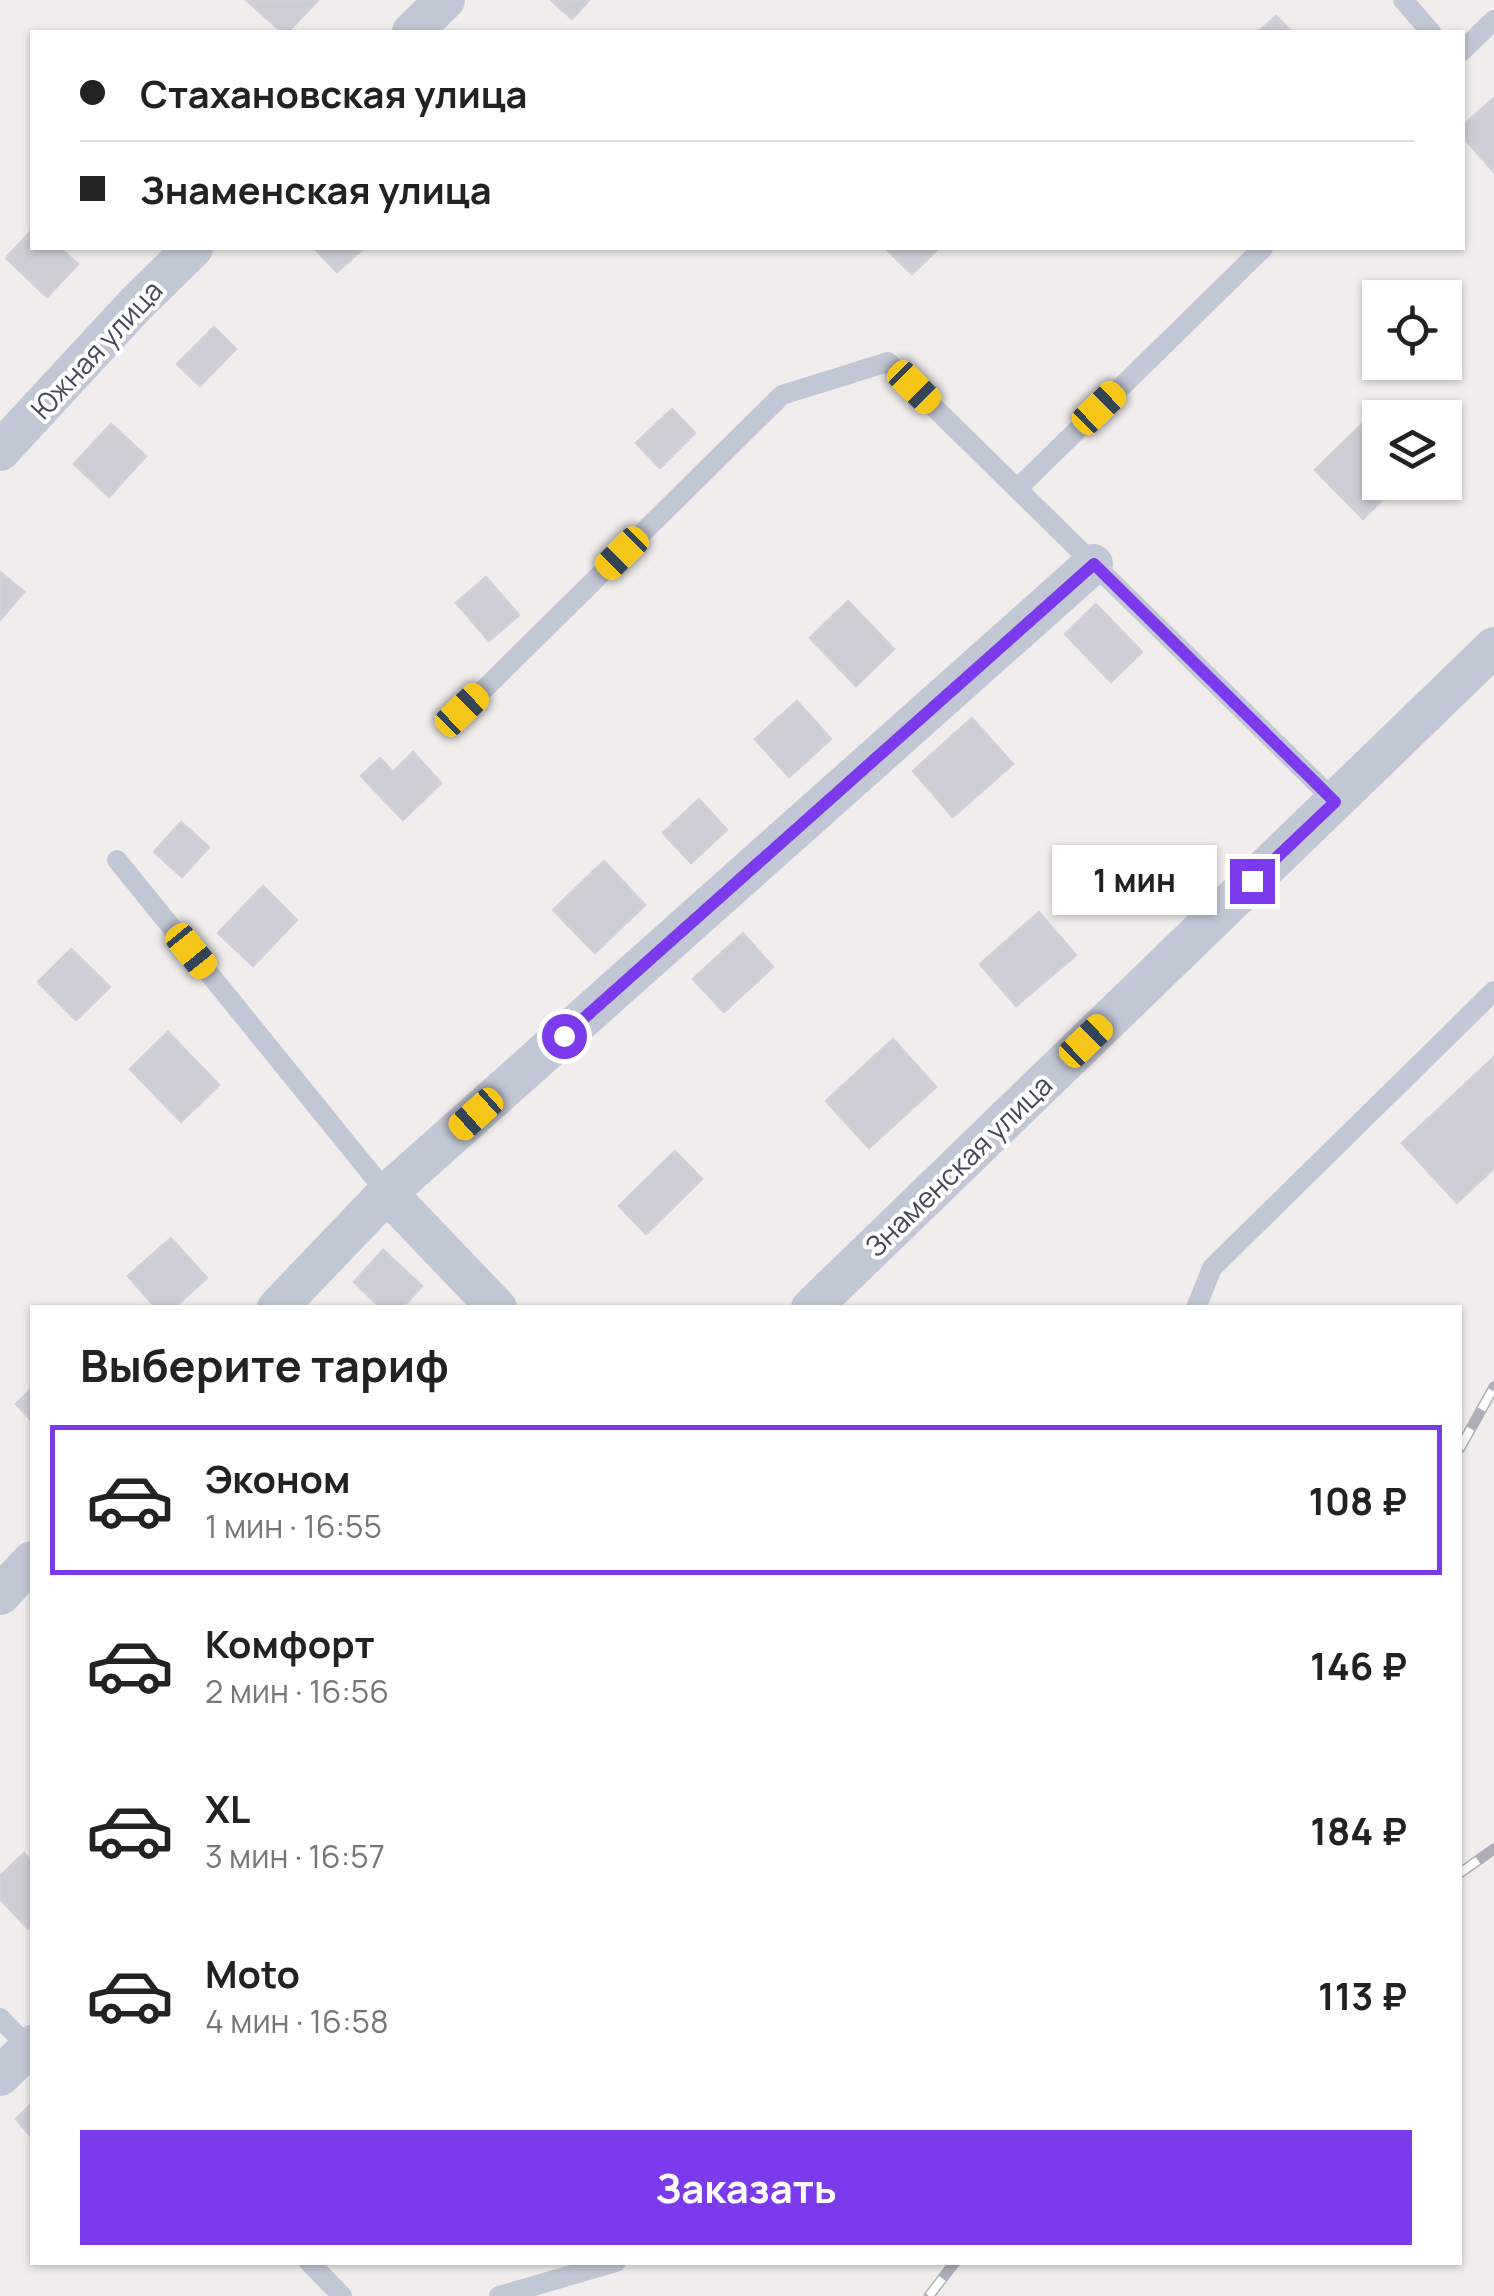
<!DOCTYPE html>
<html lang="ru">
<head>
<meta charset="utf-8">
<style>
	:root { --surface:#fff; --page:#f2f2f2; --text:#222; --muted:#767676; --line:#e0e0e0; --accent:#7c3aed }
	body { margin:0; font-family:Manrope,sans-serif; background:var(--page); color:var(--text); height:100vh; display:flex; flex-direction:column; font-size:38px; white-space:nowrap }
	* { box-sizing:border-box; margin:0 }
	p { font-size:32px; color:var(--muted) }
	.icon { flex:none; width:55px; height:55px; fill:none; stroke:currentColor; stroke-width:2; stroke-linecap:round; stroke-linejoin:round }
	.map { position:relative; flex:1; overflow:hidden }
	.side { position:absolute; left:30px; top:1305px; width:1432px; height:960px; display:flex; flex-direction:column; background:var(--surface); border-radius:0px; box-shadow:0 2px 8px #0004 }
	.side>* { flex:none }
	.top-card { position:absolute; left:30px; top:30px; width:1435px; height:220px; border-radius:0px; box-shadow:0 2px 8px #0004; display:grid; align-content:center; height:220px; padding:0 50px; background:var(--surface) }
	.tools { position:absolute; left:1362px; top:280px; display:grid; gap:20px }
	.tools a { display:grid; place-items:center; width:100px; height:100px; border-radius:0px; background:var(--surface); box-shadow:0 2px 8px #0004; font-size:50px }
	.end { position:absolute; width:45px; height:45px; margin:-22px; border:12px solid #7c3aed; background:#fff; box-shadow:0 0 0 5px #fff }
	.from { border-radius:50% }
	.bubble { position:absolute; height:70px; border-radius:0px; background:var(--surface); box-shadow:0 2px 8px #0004; font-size:32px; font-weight:700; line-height:70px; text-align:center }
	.car { position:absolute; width:30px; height:60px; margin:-30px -15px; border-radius:12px; box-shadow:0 0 8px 2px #0007; background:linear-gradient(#f5c518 24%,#345 0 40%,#f5c518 0 76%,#345 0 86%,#f5c518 0) }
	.top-card b { display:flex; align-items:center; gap:35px; height:95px; font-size:38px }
	.top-card b+b { border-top:2px solid var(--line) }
	.top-card i { width:25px; height:25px; background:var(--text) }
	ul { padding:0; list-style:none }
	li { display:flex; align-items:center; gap:30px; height:150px; margin:0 20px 15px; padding:0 30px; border:5px solid transparent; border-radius:0px }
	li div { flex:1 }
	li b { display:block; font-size:38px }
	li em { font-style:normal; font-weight:700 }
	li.on { border-color:var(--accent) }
	li>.icon { width:90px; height:90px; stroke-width:1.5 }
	h2 { padding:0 50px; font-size:45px; line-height:120px }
	.button { display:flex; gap:20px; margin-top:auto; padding:20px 50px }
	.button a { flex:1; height:115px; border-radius:0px; background:var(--accent); color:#fff; font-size:40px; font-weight:700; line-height:115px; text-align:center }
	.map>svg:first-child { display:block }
	.building { fill:#cccdd5; stroke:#d0d0d9; stroke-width:2.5 }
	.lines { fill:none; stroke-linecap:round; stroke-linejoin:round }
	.lane { stroke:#c2c7d5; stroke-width:20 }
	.street { stroke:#c2c7d5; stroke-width:40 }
	.rail-casing { stroke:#aeafb8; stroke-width:11 }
	.rail { stroke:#fff; stroke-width:8; stroke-dasharray:22; stroke-linecap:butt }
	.route { stroke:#7c3aed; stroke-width:12 }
	.labels { text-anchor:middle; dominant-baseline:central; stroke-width:8; stroke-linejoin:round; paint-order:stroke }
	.street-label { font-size:28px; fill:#444a5b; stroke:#fff }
</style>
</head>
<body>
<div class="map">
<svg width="1494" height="2296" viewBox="0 0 1494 2296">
	<rect width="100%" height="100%" fill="#f0edec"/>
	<g class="building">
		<path d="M246,0H318L288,32H282Z"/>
		<path d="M551,0H589L572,19Z"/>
		<path d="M1276,16L1292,32H1258Z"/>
		<path d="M1494,98V172L1462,136V126Z"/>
		<path d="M32,230V248H60L78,264L47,297L6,258Z"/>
		<path d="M314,248H364L337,272Z"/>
		<path d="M885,248H939L912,274Z"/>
		<path d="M214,327L236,349L200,386L177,364Z"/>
		<path d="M672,409L695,433L660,468L636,443Z"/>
		<path d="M1368,418L1380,431V482H1400L1363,519L1315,470Z"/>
		<path d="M111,424L146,456L109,497L74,464Z"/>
		<path d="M0,572L24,592L0,620Z"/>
		<path d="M486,577L519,615L489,641L456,603Z"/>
		<path d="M848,601L894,649L856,686L810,638Z"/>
		<path d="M1096,604L1142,652L1111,682L1065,634Z"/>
		<path d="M797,701L831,739L789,777L755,739Z"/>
		<path d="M972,718L1013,764L953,817L913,771Z"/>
		<path d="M413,752L441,783L403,820L361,776L380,758L393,772Z"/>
		<path d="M699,799L727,830L691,863L663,833Z"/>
		<path d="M181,822L209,847L182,877L154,852Z"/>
		<path d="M604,861L645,905L595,953L553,910Z"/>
		<path d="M263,886L297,920L253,966L218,933Z"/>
		<path d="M1039,912L1076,955L1016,1006L980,964Z"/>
		<path d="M743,933L773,967L724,1012L693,979Z"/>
		<path d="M71,949L110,987L76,1020L38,982Z"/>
		<path d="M168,1032L219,1085L181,1122L130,1069Z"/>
		<path d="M893,1039L936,1087L869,1148L826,1101Z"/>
		<path d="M1494,1057V1168L1457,1203L1402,1143Z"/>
		<path d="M675,1151L702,1179L646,1234L619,1206Z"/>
		<path d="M171,1238L207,1278L174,1308H156L128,1276Z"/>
		<path d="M383,1250L422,1286L402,1308H381L354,1282Z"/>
		<path d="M32,1388V1421L16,1404Z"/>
		<path d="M24,1853L32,1862V1925L28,1929L0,1899V1876Z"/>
		<path d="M32,2103V2138L16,2119Z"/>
	</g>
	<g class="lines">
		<g class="lane">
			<path d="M1403,0L1431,32"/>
			<path d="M1462,51L1494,20"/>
			<path d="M1017,489L1263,248"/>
			<path d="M463,710L782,395L888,362L1335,801"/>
			<path d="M117,860L387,1193"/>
			<path d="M1196,1308L1212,1268L1494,991"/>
			<path d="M0,2018L29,2048"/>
			<path d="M309,2262L342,2296"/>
			<path d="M499,2296L616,2262"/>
		</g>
		<g class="street">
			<path d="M412,32L445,0"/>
			<path d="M0,451L136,304L193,248"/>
			<path d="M387,1193L497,1308"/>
			<path d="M277,1308L387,1193L1093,564"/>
			<path d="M811,1308L1494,647"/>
			<path d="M0,1595L32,1561"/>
			<path d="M0,2076L32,2045"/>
		</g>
		<defs>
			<g id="rail">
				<path d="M1460,1448L1494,1387"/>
				<path d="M1460,1873L1494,1849"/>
				<path d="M929,2296L955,2262"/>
			</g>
		</defs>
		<use href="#rail" class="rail-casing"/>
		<use href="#rail" class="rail"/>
	</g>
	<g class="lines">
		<path class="route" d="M564,1036L1094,564L1335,802L1252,881"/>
	</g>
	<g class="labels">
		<g class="street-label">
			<text transform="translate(96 349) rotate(-47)">Южная улица</text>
			<text transform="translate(958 1165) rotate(-44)">Знаменская улица</text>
		</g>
	</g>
</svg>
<div class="tools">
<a><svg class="icon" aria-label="locate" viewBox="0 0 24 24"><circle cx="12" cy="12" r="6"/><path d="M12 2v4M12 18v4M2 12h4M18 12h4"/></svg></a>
<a><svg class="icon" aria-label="layers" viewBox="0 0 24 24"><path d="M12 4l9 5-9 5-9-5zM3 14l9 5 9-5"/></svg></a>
</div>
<i class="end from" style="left:564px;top:1036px"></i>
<i class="end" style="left:1252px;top:881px"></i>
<div class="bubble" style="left:1052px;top:845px;width:165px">1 мин</div>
<i class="car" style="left:914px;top:387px;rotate:135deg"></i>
<i class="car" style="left:1099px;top:408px;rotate:46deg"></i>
<i class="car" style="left:622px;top:553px;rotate:225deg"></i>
<i class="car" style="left:462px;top:710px;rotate:46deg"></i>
<i class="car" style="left:191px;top:951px;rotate:141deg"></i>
<i class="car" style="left:1086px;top:1041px;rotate:46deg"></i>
<i class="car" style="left:476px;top:1114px;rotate:228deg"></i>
<div class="top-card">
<b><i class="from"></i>Стахановская улица</b>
<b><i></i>Знаменская улица</b>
</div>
<section class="side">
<h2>Выберите тариф</h2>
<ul>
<li class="on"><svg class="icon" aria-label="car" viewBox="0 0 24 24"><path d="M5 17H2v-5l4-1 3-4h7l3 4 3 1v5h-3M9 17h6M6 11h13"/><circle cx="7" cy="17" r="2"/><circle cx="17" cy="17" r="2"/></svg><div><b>Эконом</b><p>1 мин · 16:55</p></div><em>108 ₽</em></li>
<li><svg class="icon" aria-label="car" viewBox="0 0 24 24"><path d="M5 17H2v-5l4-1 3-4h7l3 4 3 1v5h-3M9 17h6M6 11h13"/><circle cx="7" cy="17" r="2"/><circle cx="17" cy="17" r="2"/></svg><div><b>Комфорт</b><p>2 мин · 16:56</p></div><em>146 ₽</em></li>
<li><svg class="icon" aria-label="car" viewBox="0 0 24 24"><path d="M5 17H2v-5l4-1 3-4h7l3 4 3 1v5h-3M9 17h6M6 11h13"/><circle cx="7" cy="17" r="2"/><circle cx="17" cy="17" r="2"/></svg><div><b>XL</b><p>3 мин · 16:57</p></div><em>184 ₽</em></li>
<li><svg class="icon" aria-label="car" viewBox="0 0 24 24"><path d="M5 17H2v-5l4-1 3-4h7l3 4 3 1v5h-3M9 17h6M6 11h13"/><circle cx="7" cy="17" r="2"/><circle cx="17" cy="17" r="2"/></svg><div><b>Moto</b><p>4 мин · 16:58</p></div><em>113 ₽</em></li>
</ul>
<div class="button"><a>Заказать</a></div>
</section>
</div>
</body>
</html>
